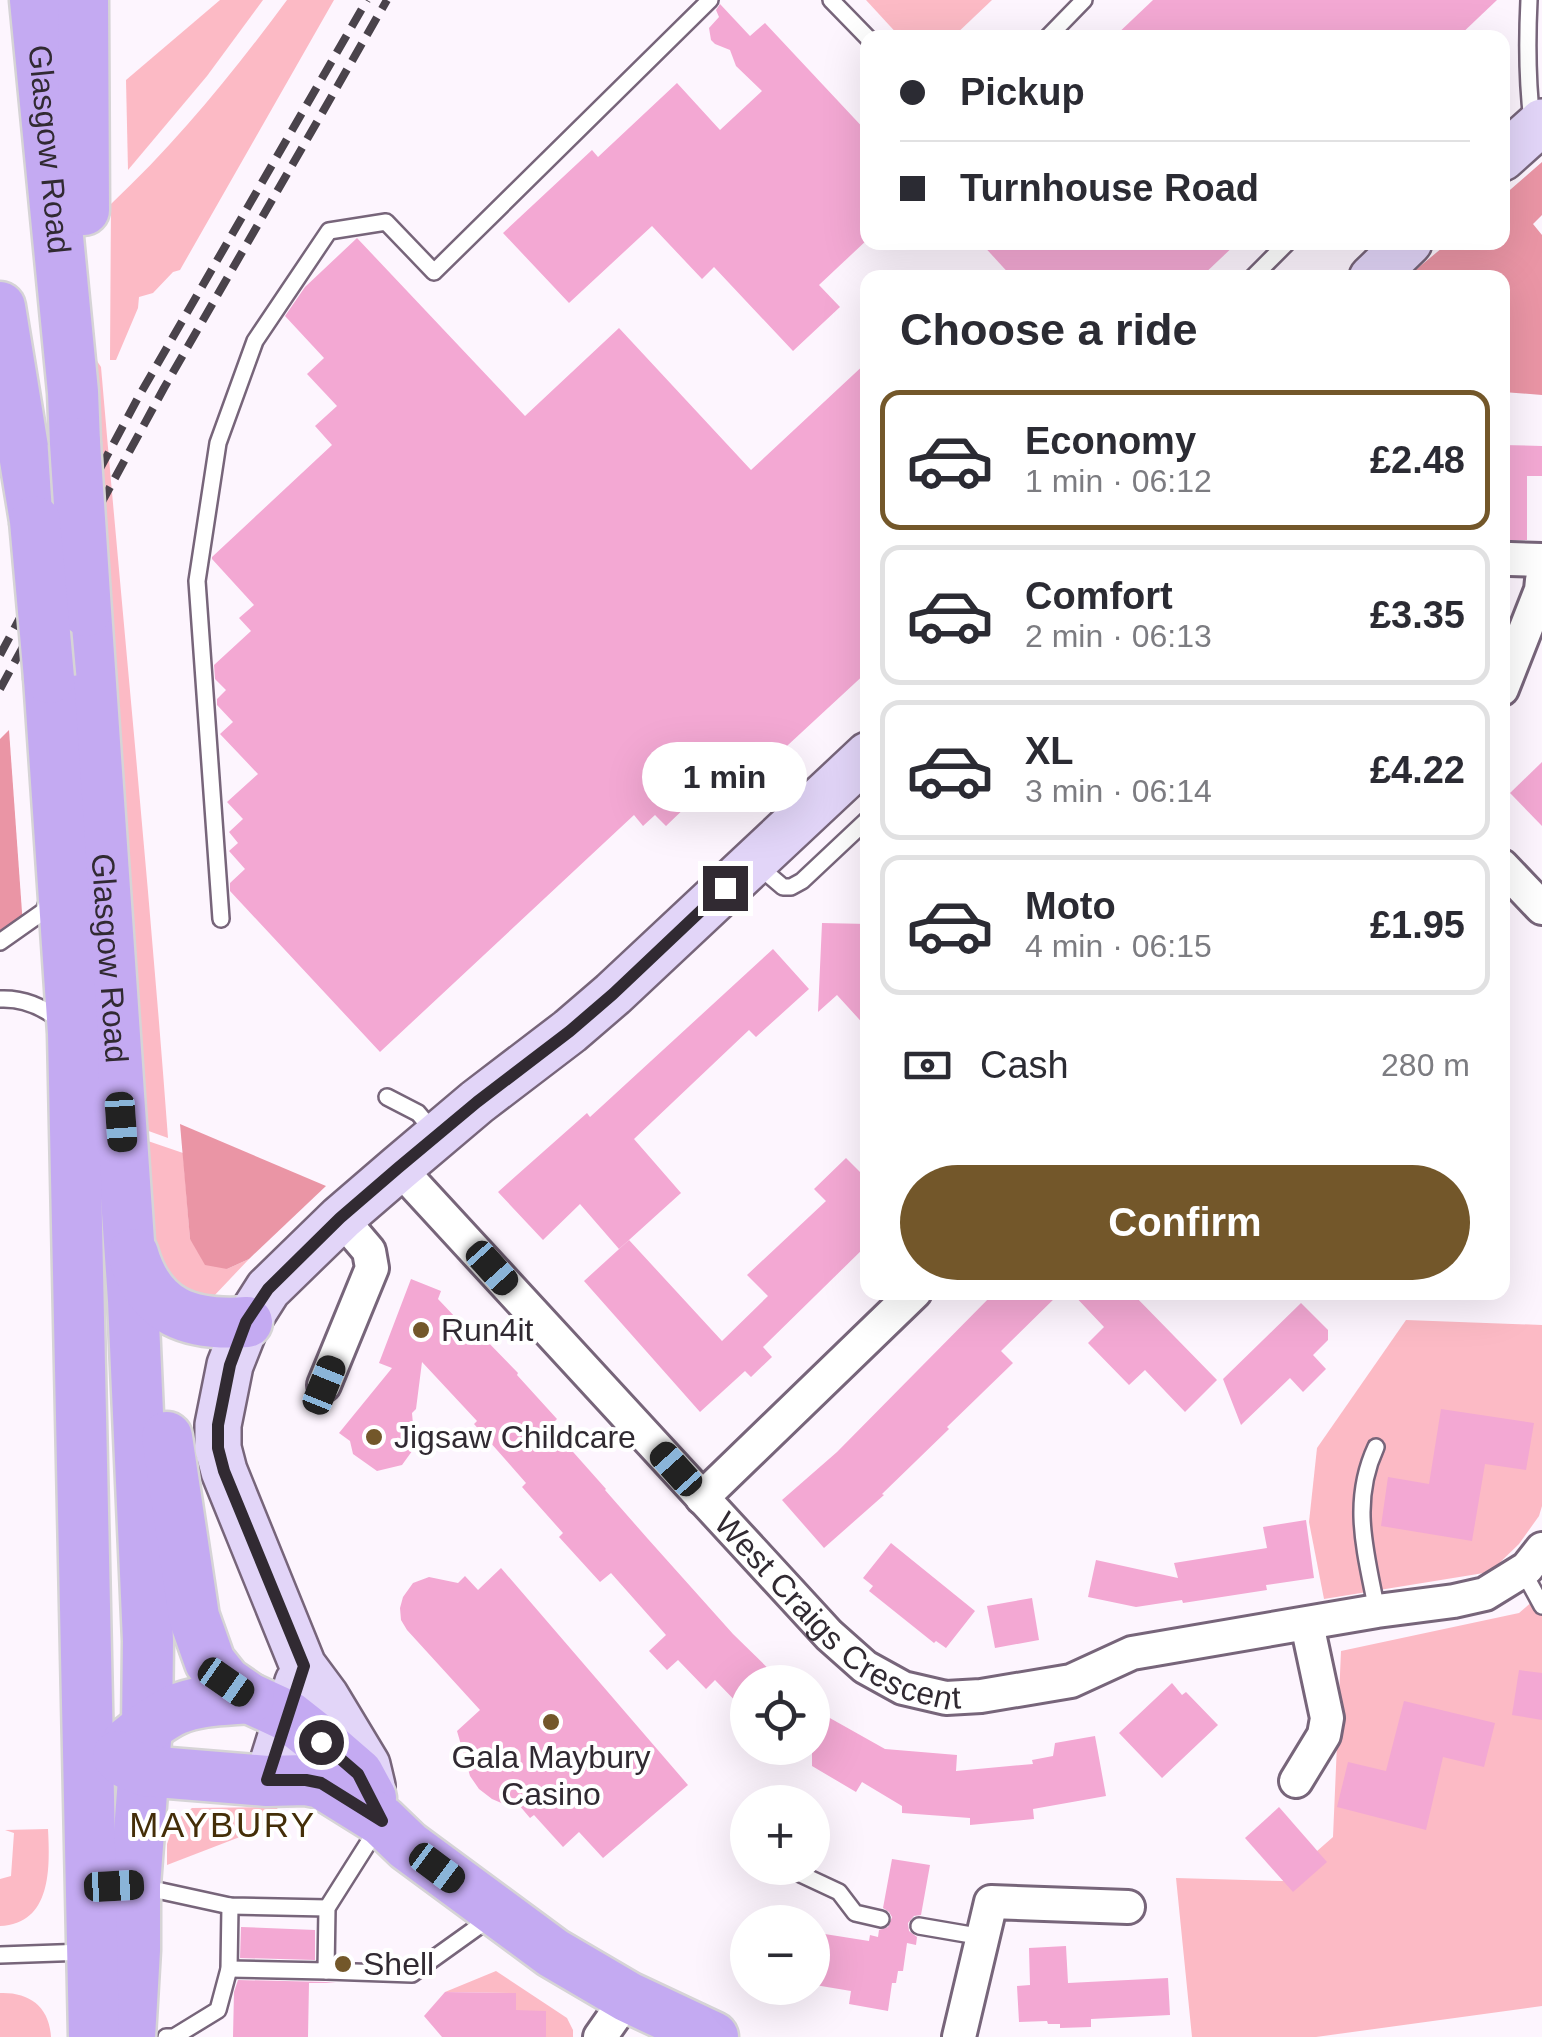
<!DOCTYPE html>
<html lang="en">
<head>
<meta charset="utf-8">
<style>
	:root { --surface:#fff; --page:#f7f7f7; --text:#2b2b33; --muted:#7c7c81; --line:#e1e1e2; --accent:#73572a }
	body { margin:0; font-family:Arial,sans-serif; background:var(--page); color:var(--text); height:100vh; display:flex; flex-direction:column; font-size:38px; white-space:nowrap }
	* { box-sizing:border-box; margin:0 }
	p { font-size:32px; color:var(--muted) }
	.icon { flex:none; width:55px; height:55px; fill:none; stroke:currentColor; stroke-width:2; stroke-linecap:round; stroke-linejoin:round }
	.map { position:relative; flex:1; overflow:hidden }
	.details { position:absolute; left:860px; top:270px; width:650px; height:1030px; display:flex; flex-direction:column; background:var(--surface); border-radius:20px; box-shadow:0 10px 40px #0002 }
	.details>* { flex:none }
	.banner { position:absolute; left:860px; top:30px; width:650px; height:220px; border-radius:20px; box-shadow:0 10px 40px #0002; display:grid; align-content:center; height:220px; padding:0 40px; background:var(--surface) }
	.fabs { position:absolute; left:730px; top:1665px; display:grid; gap:20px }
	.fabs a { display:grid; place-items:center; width:100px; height:100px; border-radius:50%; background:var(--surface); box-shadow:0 10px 40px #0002; font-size:50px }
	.end { position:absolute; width:45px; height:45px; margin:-22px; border:12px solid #312a32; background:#fff; box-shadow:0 0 0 5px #fff }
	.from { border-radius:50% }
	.bubble { position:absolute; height:70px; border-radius:35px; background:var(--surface); box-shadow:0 10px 40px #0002; font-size:32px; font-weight:600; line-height:70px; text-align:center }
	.car { position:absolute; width:30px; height:60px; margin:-30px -15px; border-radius:12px; box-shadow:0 0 8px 2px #0007; background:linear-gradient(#222 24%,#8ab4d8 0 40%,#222 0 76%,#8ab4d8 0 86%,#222 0) }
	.banner b { display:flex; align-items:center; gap:35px; height:95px; font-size:38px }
	.banner b+b { border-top:2px solid var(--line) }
	.banner i { width:25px; height:25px; background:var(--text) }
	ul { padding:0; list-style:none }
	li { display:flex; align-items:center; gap:30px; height:140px; margin:0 20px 15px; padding:0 20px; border:5px solid var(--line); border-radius:20px }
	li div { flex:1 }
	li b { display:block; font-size:38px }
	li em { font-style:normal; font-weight:600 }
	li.current { border-color:var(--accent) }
	li>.icon { width:90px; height:90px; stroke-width:1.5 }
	h2 { padding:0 40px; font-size:45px; line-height:120px }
	.pay { display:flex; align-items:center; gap:25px; height:110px; padding:0 40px; font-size:38px }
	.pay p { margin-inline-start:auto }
	.cta { display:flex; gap:20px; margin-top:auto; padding:20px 40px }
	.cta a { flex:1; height:115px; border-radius:60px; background:var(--accent); color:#fff; font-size:40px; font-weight:600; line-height:115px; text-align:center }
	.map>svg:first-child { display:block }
	.green { fill:#fcbac5 }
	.forest { fill:#ea95a5 }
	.building { fill:#f3a8d3 }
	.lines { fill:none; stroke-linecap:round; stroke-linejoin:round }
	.lane-casing { stroke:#77657a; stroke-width:20 }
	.street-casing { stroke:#77657a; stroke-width:38 }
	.secondary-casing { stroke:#77657a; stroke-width:50 }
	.primary-casing { stroke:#d6d4d6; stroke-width:55 }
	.lane { stroke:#fff; stroke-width:15 }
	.street { stroke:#fff; stroke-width:32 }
	.secondary { stroke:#e2d5f8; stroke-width:45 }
	.primary { stroke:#c4aaf2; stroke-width:50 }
	.rail { stroke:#4a434b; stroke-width:8; stroke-dasharray:20 10; stroke-linecap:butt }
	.primary-bridge-casing { stroke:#d6d4d6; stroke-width:55; stroke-linecap:butt }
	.primary-bridge { stroke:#c4aaf2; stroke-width:50 }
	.route { stroke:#312a32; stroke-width:12 }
	.poi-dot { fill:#73572a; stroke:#fff; stroke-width:4 }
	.labels { text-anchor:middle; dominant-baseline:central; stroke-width:8; stroke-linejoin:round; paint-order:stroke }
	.street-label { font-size:32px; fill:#312a32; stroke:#fff }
	.poi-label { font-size:32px; fill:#312a32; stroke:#fff; text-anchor:start }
	.neighbourhood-label { font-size:35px; letter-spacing:2.5px; fill:#442e08; stroke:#fff }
</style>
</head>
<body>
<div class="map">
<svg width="1542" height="2037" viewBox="0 0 1542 2037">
	<rect width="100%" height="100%" fill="#fdf5fe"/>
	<g class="green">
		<path d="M220,0H263L207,76L128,170L126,80Z"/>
		<path d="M287,0H334L180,270L173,272L153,293L139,297L138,308L116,360H110L111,204C177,142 233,73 287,0Z"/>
		<path d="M866,0H992L953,37L901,38Z"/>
		<path d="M97,361L101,367C123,624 149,881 168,1138L143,1129L94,362Z"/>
		<path d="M145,1140L183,1153L190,1239L227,1269L249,1259L212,1298L177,1294L162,1268L154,1240Z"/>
		<path d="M1406,1320L1542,1325V1506L1539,1516L1519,1544L1490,1572L1324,1599L1309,1522L1317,1448Z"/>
		<path d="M1542,1593V2006L1316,2037H1192L1176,1878L1283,1881L1333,1837L1341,1651L1519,1613Z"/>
		<path d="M277,1807L279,1815L276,1823L167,1865V1844L172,1830L180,1817L192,1808Z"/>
		<path d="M48,1829C50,1867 52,1924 0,1926V1879L11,1876L14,1833L5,1830Z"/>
		<path d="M496,1971L567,2018L573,2030V2037H546V2012L516,2011L515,1993L445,1992Z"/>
		<path d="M0,1993C29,1992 49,2006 51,2037H0Z"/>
	</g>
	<g class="forest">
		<path d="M1542,162V215L1533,224L1542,235V395L1503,392L1502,278L1407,277L1448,243L1502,242L1503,196Z"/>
		<path d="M9,730L23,926L0,942V739Z"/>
		<path d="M180,1124L326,1186L249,1259L227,1269L205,1265L190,1239Z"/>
	</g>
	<g class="building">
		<path d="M1153,0H1497L1457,38H1113Z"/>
		<path d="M720,4L750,36L765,23L868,133V239L819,285L840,307L793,351L714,267L702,279L652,226L569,303L503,233L592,150L598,157L677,83L720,130L762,91L736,66L730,50L715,44L711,40L709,28L719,17L716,10Z"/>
		<path d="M357,238L525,416L619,328L751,470L868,361V671L748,782L712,742L671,780L691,802L666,826L655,815L643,826L634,815L380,1052L230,891V883L245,869L229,851L238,843L229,832L243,819L227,802L258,774L220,734L233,722L217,705V699L226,690L215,679L214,665L251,631L239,618L254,605L212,559V557L332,445L315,426L337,406L307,374L324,358L285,316L305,287Z"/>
		<path d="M980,242H1238L1200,278H1013Z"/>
		<path d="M1502,445L1542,446V476H1527V540L1502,541Z"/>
		<path d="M1542,762V826L1510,793Z"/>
		<path d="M822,923L868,924V1029L837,995L818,1012Z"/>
		<path d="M773,949L809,989L756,1037L749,1030L634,1139L681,1193L619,1249L580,1204L543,1240L498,1192L587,1113L590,1117Z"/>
		<path d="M846,1158L868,1180V1244L763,1347L772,1357L751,1377L745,1371L700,1412L584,1281L629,1240L722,1341L768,1296L747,1275L826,1201L814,1189Z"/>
		<path d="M411,1279L441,1291L438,1299L476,1339L481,1335L518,1373L517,1375L557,1419L550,1426L606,1489L605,1490L648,1539L733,1634L782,1682H748V1714L715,1680L706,1689L678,1660L667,1670L649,1651L666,1635L611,1573L600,1582L559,1537L563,1533L522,1487L526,1483L474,1424L477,1421L422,1362L416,1409L412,1413L415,1447L402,1465L377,1471L353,1454L350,1441L339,1433L392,1368L379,1363Z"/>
		<path d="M995,1292H1061L1001,1351L1013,1363L947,1427L949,1429L882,1494L884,1495L824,1548L782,1500L837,1452Z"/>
		<path d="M1071,1292H1131L1217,1380L1185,1412L1145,1370L1129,1385L1088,1343L1104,1327Z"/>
		<path d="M1301,1303L1328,1330V1340L1313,1355L1326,1369L1303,1392L1290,1378L1241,1425L1223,1379Z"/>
		<path d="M1441,1409L1534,1423L1526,1470L1485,1464L1472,1541L1381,1526L1388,1477L1429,1484Z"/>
		<path d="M1306,1520L1314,1578L1266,1585L1267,1590L1183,1603L1182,1600L1136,1607L1088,1597L1096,1560L1178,1578L1174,1563L1267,1548L1263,1527Z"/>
		<path d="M891,1543L975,1611L946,1648L936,1641L934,1643L869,1591L873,1586L863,1578Z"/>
		<path d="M501,1568L688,1785L603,1858L579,1832L563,1847L534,1815L530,1818L513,1798L506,1805L492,1799L479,1789L470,1776L457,1731L480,1710L407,1630L401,1620L400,1608L403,1597L413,1583L429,1577L458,1583L465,1576L478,1590Z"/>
		<path d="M1032,1598L1039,1640L995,1648L987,1606Z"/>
		<path d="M1519,1670L1542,1673V1720L1512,1715Z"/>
		<path d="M1172,1683L1182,1695L1186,1692L1218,1725L1162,1778L1119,1733Z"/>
		<path d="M1404,1701L1495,1723L1484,1767L1443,1757L1426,1830L1337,1807L1348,1762L1386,1771Z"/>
		<path d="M812,1708L885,1749L957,1755L956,1771L1033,1764L1032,1760L1053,1756L1055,1743L1095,1736L1106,1796L1033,1809L1034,1819L970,1825V1818L902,1813V1806L862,1782L856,1792L812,1766Z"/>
		<path d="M1279,1807L1327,1862L1293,1892L1245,1838Z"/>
		<path d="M892,1859L930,1865L921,1915L914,1916L908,1923L909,1931L917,1937L916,1945L907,1943L903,1971H898L896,1983H892L888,2011L849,2004L851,1991L815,1985L817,1971L812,1970V1932L869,1941L870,1935L878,1937L879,1930L888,1927L892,1917L889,1912L883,1908Z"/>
		<path d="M241,1927L315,1930V1960L240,1958Z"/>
		<path d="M1066,1946L1068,1983L1168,1978L1170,2015L1091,2019V2027L1060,2028V2024H1048L1047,2021L1019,2022L1017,1986L1030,1985L1029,1948Z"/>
		<path d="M238,1980L326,1982L336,1983H309L308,2037H233L234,1992Z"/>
		<path d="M445,1992L516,1993V2010L546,2011V2037H442L424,2016Z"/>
	</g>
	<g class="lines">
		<defs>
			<g id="lane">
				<path d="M831,0L868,38"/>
				<path d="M1529,0C1527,41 1527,80 1532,121"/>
				<path d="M1047,38L1084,0"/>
				<path d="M1252,278L1288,242"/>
				<path d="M756,864L783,887H791L802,881L868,819"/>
				<path d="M221,919L197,581L218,443L255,341L329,231L386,222L434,272L710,0"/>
				<path d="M0,942L44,911L48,900"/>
				<path d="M0,999C22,998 42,1006 59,1020"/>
				<path d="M387,1097L418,1113L435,1133"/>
				<path d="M1376,1447C1350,1503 1366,1553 1377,1611"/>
				<path d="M1523,1571L1542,1606"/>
				<path d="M794,1871L839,1892L855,1913L881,1919"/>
				<path d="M143,1887L230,1906L327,1908"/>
				<path d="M919,1926L983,1937"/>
				<path d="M0,1955L86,1952"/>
				<path d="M229,1969L326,1971L327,1908L377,1829"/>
				<path d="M326,1971L412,1974L493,1916"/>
				<path d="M166,2037H174L218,2010L229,1969L230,1906"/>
			</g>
			<g id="street">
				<path d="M1510,559L1542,560"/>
				<path d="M1502,689L1541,590L1542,580"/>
				<path d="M1502,866L1542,908"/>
				<path id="s1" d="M399,1168L829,1635L865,1667L903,1688L946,1698L981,1696L1071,1681L1132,1653L1377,1611L1454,1601L1485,1594L1527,1568L1542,1549"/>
				<path d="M324,1385L372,1268L369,1251L341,1218"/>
				<path d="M702,1498L915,1292"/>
				<path d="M1296,1781L1324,1735L1327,1718L1307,1624"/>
				<path d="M600,2037L628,1997"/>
				<path d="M959,2037L991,1902L1128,1907"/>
			</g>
			<g id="secondary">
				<path d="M1502,158L1542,122"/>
				<path d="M1372,278L1409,242"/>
				<path d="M267,1781L298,1682"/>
				<path d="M372,1786L367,1765L326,1697L303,1666L224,1471L218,1448V1425L230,1365L247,1322L268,1289L341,1218L399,1168L477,1102L570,1031L613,994L868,755"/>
			</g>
			<g id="primary">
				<path id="s2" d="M35,0L73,392L75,443"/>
				<path d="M83,0L84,210"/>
				<path d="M0,307L35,521"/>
				<path id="s3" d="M86,611L133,1300L148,1641L147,1727L135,1885V1950L130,2037"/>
				<path d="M49,678L73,1033L94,2037"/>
				<path d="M133,1254C150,1313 190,1326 247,1322"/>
				<path d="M167,1437L194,1617L210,1662L226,1682L249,1698L288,1716L321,1742L358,1774L371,1798"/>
				<path d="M127,1743C142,1731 158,1718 175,1710C197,1700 225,1700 249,1698"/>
				<path d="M118,1756L126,1763L145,1771L267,1781L306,1780L321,1783L382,1821L408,1846L553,1953L628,1997L713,2037"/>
			</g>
		</defs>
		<use href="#lane" class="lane-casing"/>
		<use href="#street" class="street-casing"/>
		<use href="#secondary" class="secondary-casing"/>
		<use href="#primary" class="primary-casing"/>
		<use href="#lane" class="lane"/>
		<use href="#street" class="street"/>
		<use href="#secondary" class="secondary"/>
		<use href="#primary" class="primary"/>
		<g class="rail">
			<path d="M0,655L139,396L367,0"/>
			<path d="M0,689L164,388L387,0"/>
		</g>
		<defs>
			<g id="primary-bridge">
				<path d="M75,443L86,611"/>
				<path d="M35,521L49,678"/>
			</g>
		</defs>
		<use href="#primary-bridge" class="primary-bridge-casing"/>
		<use href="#primary-bridge" class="primary-bridge"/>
	</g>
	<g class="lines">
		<path class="route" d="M321,1742L358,1774L382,1821L321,1783L306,1780H267L304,1666L224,1471L218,1448V1425L230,1365L246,1322L268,1289L340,1218L398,1168L477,1102L570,1031L613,994L725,888"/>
	</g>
	<g class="poi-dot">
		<circle cx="421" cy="1330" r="10"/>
		<circle cx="374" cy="1437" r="10"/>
		<circle cx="551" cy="1722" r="10"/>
		<circle cx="343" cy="1964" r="10"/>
	</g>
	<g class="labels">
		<g class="street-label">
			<text stroke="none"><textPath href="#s2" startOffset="150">Glasgow Road</textPath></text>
			<text stroke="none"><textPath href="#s3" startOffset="348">Glasgow Road</textPath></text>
			<text stroke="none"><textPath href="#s1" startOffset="630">West Craigs Crescent</textPath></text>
		</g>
		<g class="poi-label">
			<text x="441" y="1330">Run4it</text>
			<text x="394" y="1437">Jigsaw Childcare</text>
			<text x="551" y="1757" text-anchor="middle">Gala Maybury<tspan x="551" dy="37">Casino</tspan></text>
			<text x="363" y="1964">Shell</text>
		</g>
		<g class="neighbourhood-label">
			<text x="223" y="1824">MAYBURY</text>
		</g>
	</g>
</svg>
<div class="fabs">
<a><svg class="icon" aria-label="locate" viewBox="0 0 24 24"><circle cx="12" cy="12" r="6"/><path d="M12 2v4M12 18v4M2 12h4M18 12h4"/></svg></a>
<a>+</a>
<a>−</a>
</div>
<i class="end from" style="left:321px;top:1742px"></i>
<i class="end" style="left:725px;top:888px"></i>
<div class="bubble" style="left:642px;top:742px;width:165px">1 min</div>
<i class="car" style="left:121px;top:1122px;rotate:176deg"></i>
<i class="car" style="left:492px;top:1268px;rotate:138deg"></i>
<i class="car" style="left:324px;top:1385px;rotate:22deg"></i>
<i class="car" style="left:676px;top:1469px;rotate:318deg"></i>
<i class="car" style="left:226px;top:1682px;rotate:125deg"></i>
<i class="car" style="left:437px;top:1868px;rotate:127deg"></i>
<i class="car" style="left:114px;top:1886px;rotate:87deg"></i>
<div class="banner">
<b><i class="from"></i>Pickup</b>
<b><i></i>Turnhouse Road</b>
</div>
<section class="details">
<h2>Choose a ride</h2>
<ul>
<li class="current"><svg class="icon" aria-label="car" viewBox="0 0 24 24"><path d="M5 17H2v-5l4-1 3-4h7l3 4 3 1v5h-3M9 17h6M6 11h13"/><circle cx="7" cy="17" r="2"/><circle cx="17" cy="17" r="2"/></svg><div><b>Economy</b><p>1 min · 06:12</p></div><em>£2.48</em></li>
<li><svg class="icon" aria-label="car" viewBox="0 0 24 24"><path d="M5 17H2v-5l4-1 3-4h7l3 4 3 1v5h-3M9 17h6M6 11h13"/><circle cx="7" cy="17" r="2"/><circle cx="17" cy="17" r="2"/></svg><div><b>Comfort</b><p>2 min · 06:13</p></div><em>£3.35</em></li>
<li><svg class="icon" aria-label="car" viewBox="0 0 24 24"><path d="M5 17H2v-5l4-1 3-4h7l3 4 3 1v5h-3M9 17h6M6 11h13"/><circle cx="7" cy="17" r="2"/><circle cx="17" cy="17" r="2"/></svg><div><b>XL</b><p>3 min · 06:14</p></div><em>£4.22</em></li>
<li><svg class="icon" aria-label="car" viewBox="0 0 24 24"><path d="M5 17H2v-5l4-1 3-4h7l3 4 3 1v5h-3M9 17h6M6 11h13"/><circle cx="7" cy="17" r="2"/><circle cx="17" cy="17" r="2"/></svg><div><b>Moto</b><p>4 min · 06:15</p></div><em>£1.95</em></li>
</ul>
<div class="pay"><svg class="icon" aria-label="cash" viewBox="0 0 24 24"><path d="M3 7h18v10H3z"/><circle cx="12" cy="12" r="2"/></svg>Cash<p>280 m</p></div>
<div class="cta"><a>Confirm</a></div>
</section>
</div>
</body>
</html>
